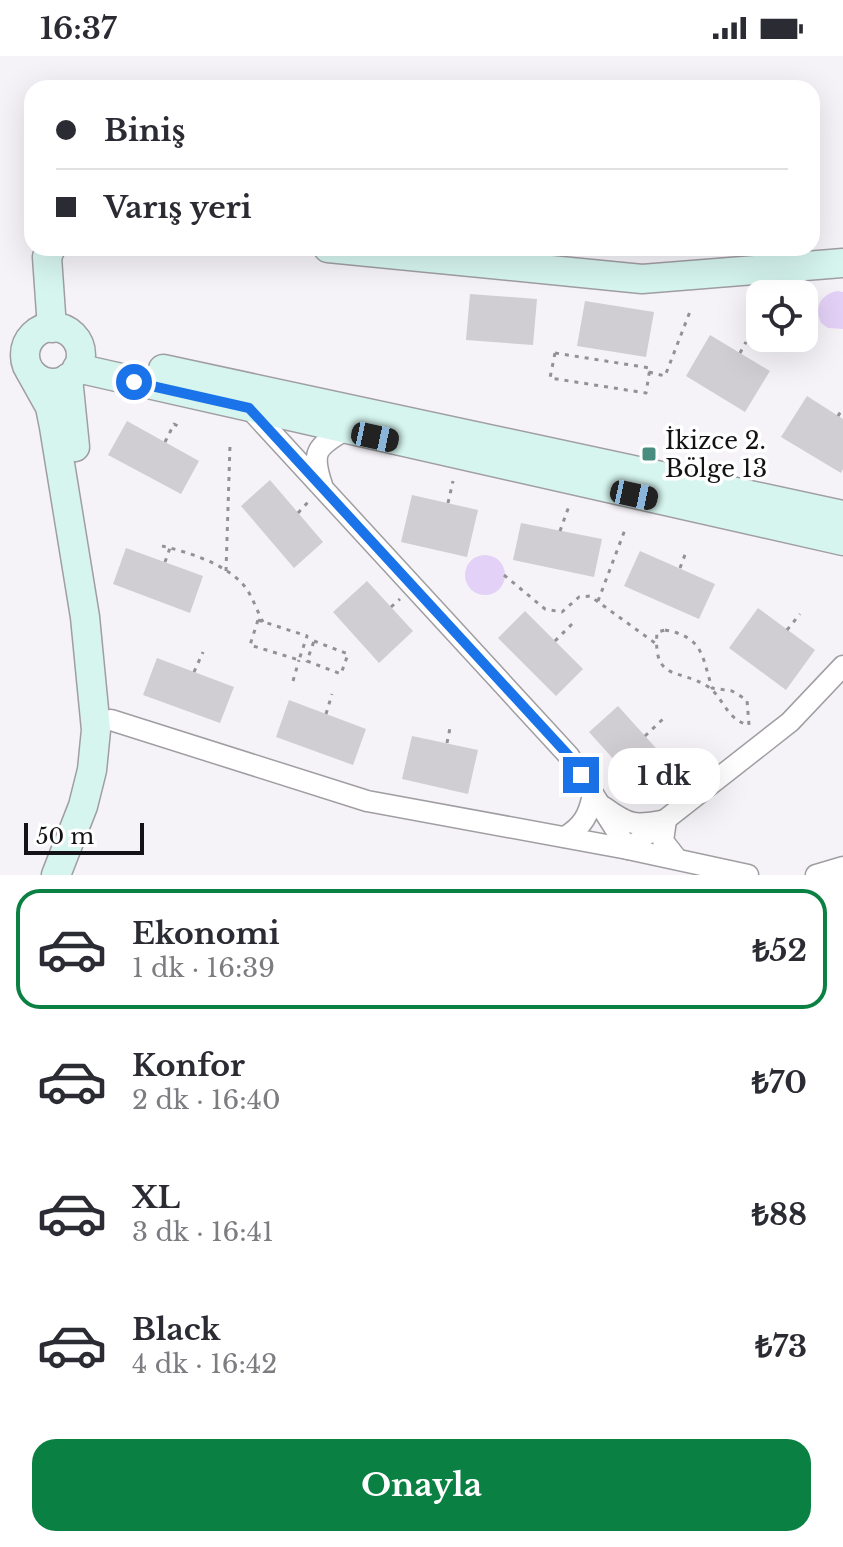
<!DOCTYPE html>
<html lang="tr">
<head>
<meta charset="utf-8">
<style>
	:root { --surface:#fff; --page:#f2f2f3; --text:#2b2b33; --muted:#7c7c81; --line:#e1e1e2; --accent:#0b8043 }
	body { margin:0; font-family:"Libre Baskerville",serif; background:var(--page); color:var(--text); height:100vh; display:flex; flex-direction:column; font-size:30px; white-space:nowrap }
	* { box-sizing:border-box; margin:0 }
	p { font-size:26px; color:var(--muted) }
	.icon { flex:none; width:44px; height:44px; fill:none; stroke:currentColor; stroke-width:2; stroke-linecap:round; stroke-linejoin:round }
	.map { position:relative; height:819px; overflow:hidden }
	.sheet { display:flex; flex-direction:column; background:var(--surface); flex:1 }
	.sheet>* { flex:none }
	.banner { position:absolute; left:24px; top:24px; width:796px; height:176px; border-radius:24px; box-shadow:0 8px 32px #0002; display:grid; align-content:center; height:176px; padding:0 32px; background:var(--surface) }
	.controls { position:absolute; left:746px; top:224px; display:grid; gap:16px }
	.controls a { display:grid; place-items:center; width:72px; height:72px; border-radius:16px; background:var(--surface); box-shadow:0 8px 32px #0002; font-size:40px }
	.scale { position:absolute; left:24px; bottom:20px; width:120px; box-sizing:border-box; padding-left:8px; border:4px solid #131214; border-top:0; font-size:22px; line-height:28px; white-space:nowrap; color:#131214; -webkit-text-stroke:6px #fff; paint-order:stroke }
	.end { position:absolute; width:36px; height:36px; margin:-18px; border:10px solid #1a73e8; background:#fff; box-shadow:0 0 0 4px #fff }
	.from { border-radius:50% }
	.bubble { position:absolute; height:56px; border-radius:24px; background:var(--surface); box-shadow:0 8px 32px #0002; font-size:26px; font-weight:800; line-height:56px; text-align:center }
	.car { position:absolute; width:24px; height:48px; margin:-24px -12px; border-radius:10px; box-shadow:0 0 6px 2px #0007; background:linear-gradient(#222 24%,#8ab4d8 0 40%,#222 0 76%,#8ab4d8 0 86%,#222 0) }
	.banner b { display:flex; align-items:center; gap:28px; height:76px; font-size:30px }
	.banner b+b { border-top:2px solid var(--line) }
	.banner i { width:20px; height:20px; background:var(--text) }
	ul { padding:14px 0 0; list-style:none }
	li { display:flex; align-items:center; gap:24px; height:120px; margin:0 16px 12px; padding:0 16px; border:4px solid transparent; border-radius:24px }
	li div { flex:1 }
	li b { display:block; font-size:30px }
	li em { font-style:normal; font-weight:800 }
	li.on { border-color:var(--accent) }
	li>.icon { width:72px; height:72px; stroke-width:1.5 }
	.cta { display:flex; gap:16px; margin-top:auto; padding:16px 32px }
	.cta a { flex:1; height:92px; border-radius:24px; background:var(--accent); color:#fff; font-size:32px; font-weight:800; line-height:92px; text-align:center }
	.status { display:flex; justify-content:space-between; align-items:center; height:56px; padding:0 40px; background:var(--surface); direction:ltr }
	.status svg { height:22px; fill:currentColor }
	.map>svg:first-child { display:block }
	.green { fill:#e4d1f7 }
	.building { fill:#d0ced2 }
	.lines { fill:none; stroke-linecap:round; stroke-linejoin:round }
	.street-casing { stroke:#a09ea2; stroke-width:23 }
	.secondary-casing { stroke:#a09ea2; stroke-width:31 }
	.path { stroke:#939195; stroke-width:3; stroke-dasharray:4 6; stroke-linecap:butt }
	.street { stroke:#fff; stroke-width:20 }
	.secondary { stroke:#d6f5ef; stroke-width:28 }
	.route { stroke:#1a73e8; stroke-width:10 }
	.poi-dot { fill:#498c80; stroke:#fff; stroke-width:3 }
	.labels { text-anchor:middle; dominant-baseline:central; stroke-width:7; stroke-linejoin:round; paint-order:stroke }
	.poi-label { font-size:24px; fill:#131214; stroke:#fff; text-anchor:start }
</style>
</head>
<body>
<div class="status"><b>16:37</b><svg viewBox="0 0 49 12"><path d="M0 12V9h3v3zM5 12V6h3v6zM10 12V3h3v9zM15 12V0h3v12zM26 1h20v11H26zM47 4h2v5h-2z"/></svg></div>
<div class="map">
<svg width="843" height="819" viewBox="0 0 843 819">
	<rect width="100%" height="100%" fill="#f5f3f8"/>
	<g class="green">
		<path d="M837,235L843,236V273L828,272L821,267C814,251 820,239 837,235Z"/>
		<circle cx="485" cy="519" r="20"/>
	</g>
	<g class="building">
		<path d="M470,238L537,243L533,289L466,284Z"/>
		<path d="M585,245L654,256L646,301L577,290Z"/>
		<path d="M710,279L770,315L745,356L686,320Z"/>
		<path d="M807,340L843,363V413L841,417L781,381Z"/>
		<path d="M127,365L199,405L181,438L108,399Z"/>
		<path d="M270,424L323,486L294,512L241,450Z"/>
		<path d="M412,439L478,454L467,501L401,486Z"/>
		<path d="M521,467L602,483L594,521L513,504Z"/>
		<path d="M126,492L203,520L190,557L113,528Z"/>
		<path d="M640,495L715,528L699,563L624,530Z"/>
		<path d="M367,525L413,575L379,607L333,556Z"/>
		<path d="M758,552L815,594L786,634L729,592Z"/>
		<path d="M525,555L583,613L556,640L498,582Z"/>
		<path d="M157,602L234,631L220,667L143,639Z"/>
		<path d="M289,644L366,673L353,709L276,681Z"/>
		<path d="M618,650L673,711L644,737L589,676Z"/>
		<path d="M412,680L478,694L468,738L402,723Z"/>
	</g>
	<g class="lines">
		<defs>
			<g id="street">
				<path d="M249,352L569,700L628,793L790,666L843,610"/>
				<path d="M322,429C311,396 316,391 345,374"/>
				<path d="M111,664L367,745L628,793L748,819"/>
				<path d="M604,751C630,770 635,770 666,764L663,785L677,803"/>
				<path d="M565,781C583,770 589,759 593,738"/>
				<path d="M816,819L843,811"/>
			</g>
			<g id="secondary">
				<path d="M51,192L47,201L52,272"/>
				<path d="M328,192L642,223L843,207"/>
				<circle cx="53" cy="299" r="28"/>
				<path d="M77,312L843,485"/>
				<path d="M163,313L843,459"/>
				<path d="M31,317L50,351L54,371L85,561L96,674L92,714L83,750L56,819"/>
				<path d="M68,322L75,391"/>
			</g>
		</defs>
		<use href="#street" class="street-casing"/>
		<use href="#secondary" class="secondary-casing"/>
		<g class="path">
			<path d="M555,297L650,312L646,337L550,322Z"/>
			<path d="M740,297L746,286"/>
			<path d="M649,316L665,320L691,253"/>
			<path d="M838,360L843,352"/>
			<path d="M165,386L174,368L180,371"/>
			<path d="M448,447L453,425"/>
			<path d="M298,457L309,445"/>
			<path d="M560,475L569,450"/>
			<path d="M162,490C191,497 227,508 246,532C253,542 257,555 263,566"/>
			<path d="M165,506L170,492"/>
			<path d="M680,512L686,496"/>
			<path d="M226,515L230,389"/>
			<path d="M504,519L545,553L562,556L579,541L590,540L655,587"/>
			<path d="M598,545L626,471"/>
			<path d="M391,551L400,543"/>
			<path d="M258,564L307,580L299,604L250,589Z"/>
			<path d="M665,574C704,581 702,601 712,632L732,635L747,644L749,669C726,664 724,641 707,630C678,612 653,626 657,576Z"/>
			<path d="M787,574L800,558"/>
			<path d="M314,585L348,598L341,618L307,605Z"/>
			<path d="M555,585L573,567"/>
			<path d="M194,616L203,596"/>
			<path d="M293,625L299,604"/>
			<path d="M326,658L332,638"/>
			<path d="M645,680L663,663"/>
			<path d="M447,687L450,672"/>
		</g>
		<use href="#street" class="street"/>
		<use href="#secondary" class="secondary"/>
	</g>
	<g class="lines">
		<path class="route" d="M134,326L249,352L569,700L581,719"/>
	</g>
	<rect class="poi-dot" x="641" y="390" width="16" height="16" rx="4"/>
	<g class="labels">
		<g class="poi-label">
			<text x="665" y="384">İkizce 2.<tspan x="665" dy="28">Bölge 13</tspan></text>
		</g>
	</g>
</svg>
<div class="controls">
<a><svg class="icon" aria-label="locate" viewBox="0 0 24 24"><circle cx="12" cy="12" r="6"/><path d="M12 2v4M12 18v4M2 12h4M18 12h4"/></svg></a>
</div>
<div class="scale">50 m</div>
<i class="end from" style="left:134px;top:326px"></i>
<i class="end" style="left:581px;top:719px"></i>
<div class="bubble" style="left:608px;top:692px;width:112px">1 dk</div>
<i class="car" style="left:375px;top:381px;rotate:102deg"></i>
<i class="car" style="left:634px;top:439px;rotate:102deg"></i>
<div class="banner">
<b><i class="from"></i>Biniş</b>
<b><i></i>Varış yeri</b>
</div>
</div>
<section class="sheet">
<ul>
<li class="on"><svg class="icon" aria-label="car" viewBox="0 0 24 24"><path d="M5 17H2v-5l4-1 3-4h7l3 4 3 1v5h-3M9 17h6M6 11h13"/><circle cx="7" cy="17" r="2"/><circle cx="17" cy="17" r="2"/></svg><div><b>Ekonomi</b><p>1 dk · 16:39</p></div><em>₺52</em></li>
<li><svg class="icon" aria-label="car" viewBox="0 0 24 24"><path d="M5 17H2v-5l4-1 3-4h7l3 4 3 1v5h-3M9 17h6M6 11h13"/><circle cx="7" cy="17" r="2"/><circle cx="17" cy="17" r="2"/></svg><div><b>Konfor</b><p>2 dk · 16:40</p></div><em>₺70</em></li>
<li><svg class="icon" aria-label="car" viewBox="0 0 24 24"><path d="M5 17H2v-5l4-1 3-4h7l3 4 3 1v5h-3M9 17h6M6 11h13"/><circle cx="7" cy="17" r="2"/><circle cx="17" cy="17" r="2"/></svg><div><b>XL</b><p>3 dk · 16:41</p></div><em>₺88</em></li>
<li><svg class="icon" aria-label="car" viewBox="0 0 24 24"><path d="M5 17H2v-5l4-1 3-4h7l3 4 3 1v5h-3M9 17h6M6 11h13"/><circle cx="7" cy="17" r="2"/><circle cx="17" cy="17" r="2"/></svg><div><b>Black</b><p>4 dk · 16:42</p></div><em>₺73</em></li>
</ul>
<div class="cta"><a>Onayla</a></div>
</section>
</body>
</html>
